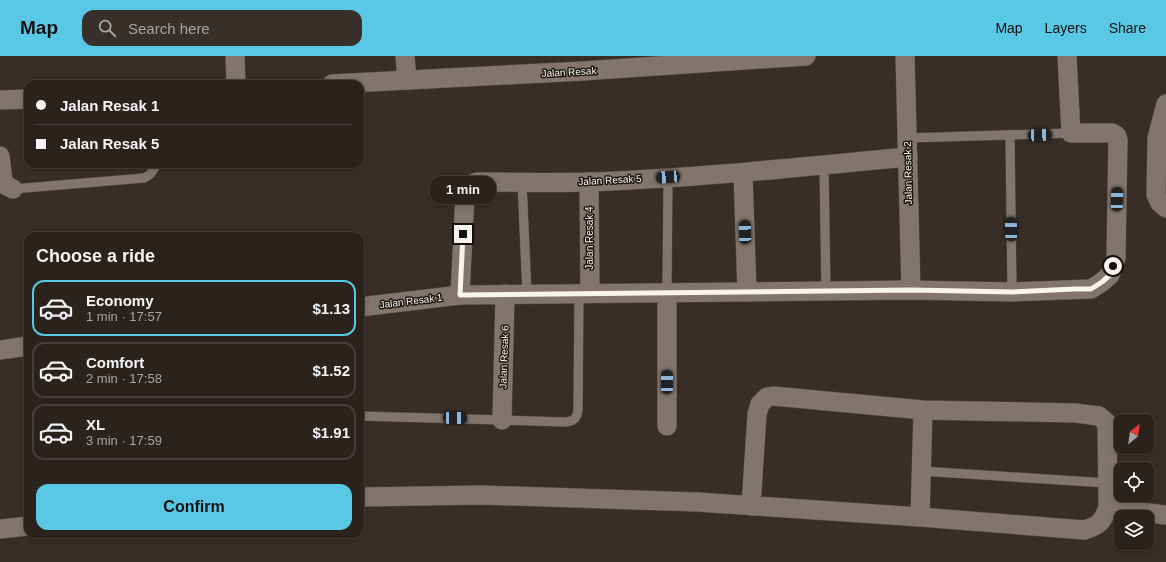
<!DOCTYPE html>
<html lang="en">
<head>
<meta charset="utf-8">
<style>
	:root { --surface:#2a221d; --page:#362f2a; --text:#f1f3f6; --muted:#a5a4a4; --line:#463f3b; --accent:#59c8e5 }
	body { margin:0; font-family:Arial,sans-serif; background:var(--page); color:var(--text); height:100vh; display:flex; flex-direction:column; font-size:15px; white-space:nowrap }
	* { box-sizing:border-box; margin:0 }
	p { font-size:13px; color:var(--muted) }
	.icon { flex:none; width:22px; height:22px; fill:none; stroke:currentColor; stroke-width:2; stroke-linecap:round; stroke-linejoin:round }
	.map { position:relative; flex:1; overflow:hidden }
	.side { position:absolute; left:24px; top:176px; width:340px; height:306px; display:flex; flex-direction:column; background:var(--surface); border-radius:12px; box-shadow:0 2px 6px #0003,0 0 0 1px var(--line) }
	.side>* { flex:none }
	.guide { position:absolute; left:24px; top:24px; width:340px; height:88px; border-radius:12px; box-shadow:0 2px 6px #0003,0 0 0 1px var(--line); display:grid; align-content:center; height:88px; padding:0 12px; background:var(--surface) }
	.needle { width:26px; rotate:29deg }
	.buttons { position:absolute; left:1114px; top:358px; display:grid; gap:8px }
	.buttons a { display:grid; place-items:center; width:40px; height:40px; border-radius:8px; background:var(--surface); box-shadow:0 2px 6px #0003,0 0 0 1px var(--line); font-size:20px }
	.end { position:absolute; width:18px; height:18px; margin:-9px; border:5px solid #f9f3ee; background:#111; box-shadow:0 0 0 2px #111 }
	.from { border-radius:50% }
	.bubble { position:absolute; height:28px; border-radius:12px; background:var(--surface); box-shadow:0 2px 6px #0003,0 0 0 1px var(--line); font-size:13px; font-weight:700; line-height:28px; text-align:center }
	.car { position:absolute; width:12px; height:24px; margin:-12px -6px; border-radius:5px; box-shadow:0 0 3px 1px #0007; background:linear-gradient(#222 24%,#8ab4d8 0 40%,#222 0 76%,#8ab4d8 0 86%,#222 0) }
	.guide b { display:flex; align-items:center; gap:14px; height:38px; font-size:15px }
	.guide b+b { border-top:1px solid var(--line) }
	.guide i { width:10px; height:10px; background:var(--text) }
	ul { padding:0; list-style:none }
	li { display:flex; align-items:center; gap:12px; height:56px; margin:0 8px 6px; padding:0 4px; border:2px solid var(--line); border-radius:12px }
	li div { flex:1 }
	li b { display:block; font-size:15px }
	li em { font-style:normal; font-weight:700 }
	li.selected { border-color:var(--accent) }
	li>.icon { width:36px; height:36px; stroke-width:1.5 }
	h2 { padding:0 12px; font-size:18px; line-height:48px }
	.action { display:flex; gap:8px; margin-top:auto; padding:8px 12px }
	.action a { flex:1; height:46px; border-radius:12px; background:var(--accent); color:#111; font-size:16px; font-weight:700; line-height:46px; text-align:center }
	header { display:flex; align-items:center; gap:24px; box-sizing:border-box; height:56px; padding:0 20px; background:var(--accent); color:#111 }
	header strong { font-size:19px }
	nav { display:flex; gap:22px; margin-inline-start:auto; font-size:14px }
	.search { width:280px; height:36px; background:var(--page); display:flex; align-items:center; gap:10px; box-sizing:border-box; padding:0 14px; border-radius:12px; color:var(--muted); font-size:15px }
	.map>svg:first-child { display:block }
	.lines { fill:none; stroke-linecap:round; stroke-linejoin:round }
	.service-casing { stroke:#534b45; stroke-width:10 }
	.minor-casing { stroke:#534b45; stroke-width:20 }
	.service { stroke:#81756d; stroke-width:9 }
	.minor { stroke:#81756d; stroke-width:19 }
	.route { stroke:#f9f3ee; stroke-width:5 }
	.labels { text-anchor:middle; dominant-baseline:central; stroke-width:3; stroke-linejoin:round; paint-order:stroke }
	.street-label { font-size:10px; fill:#f9f3ee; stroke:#1c1714 }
</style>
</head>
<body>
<header>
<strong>Map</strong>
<div class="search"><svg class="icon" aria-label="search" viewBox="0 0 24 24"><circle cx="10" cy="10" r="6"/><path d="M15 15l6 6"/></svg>Search here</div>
<nav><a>Map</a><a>Layers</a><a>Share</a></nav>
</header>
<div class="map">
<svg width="1166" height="506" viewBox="0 0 1166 506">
	<rect width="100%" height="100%" fill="#382e27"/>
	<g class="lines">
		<defs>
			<g id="service">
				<path d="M1010,80L1012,236"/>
				<path d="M908,82L1071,77"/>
				<path d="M824,109L826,235"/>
				<path d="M522,126L527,238"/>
				<path d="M13,133L144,122C151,119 154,115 156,108"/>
				<path d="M667,236L668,121"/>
				<path d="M360,360L502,364L566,366C574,365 577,362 578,354L579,238"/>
				<path d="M921,415L1107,427"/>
			</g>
			<g id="minor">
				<path d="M235,0L236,28"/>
				<path d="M405,0L407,24"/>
				<path d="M905,0L911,234"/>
				<path d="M332,28L583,15L806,0"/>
				<path d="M0,44L28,43"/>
				<path d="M1166,48L1157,82L1156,139L1160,147L1166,152"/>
				<path d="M0,100L3,125L7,130L13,133"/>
				<path d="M743,117L747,236"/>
				<path d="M589,126L590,237"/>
				<path d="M667,236V370"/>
				<path d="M460,239L465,138L470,129L477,126C515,126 553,127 590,126C696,122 802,111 908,101"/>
				<path d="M360,251L460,239L911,234L1012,236L1091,233L1102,226L1110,219L1116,202L1118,84L1117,80L1112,77H1071L1067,0"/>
				<path d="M0,294L28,290"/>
				<path d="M502,364L505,238"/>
				<path d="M360,441L482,439L697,446L920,461L1084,474C1099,470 1102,466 1108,452L1107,367L1099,360L1075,357L923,354L773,340L767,341L760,348L757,358L751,450"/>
				<path d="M1108,452L1166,459"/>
				<path d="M920,461L923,354"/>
				<path d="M0,473L28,470"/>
			</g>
		</defs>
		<use href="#service" class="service-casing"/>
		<use href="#minor" class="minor-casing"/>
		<use href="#service" class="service"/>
		<use href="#minor" class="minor"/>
	</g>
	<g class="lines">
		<path class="route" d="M463,178L460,239L911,234L1012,236L1075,233H1091L1102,226L1110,219L1113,210"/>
	</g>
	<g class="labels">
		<g class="street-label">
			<text transform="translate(569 16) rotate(-3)">Jalan Resak</text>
			<text transform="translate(908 117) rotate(-91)">Jalan Resak 2</text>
			<text transform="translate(610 124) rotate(-3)">Jalan Resak 5</text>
			<text transform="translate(589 182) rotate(-90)">Jalan Resak 4</text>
			<text transform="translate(411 245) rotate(-7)">Jalan Resak 1</text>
			<text transform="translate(504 301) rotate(-88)">Jalan Resak 6</text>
		</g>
	</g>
</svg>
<div class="buttons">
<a><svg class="needle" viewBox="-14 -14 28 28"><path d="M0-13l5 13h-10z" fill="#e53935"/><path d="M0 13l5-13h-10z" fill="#a5a4a4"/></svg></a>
<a><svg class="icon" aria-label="locate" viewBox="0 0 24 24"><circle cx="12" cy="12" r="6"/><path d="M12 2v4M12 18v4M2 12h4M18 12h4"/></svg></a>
<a><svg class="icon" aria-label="layers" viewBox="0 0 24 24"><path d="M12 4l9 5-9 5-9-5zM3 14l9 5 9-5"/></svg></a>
</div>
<i class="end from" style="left:1113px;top:210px"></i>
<i class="end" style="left:463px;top:178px"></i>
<div class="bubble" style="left:430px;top:120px;width:66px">1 min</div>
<i class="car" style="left:1040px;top:79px;rotate:88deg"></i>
<i class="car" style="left:668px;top:121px;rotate:266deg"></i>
<i class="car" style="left:1117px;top:143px;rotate:1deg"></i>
<i class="car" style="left:1011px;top:173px;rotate:359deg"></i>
<i class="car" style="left:745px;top:176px;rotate:358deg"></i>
<i class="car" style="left:667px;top:326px;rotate:0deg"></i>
<i class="car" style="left:455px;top:362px;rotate:91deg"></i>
<div class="guide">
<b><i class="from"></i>Jalan Resak 1</b>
<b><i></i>Jalan Resak 5</b>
</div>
<section class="side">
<h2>Choose a ride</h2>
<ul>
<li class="selected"><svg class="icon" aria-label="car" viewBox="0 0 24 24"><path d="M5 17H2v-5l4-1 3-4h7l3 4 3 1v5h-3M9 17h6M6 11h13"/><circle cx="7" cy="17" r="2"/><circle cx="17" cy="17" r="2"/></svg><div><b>Economy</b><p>1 min · 17:57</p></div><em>$1.13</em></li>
<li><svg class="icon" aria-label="car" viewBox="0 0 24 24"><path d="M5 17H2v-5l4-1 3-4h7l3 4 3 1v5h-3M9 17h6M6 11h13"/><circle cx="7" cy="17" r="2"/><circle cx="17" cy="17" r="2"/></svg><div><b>Comfort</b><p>2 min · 17:58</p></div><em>$1.52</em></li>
<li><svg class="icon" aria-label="car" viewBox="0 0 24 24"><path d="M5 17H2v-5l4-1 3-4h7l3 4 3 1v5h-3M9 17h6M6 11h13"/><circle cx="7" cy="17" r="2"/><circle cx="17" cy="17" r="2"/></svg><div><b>XL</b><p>3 min · 17:59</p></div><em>$1.91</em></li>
</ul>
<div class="action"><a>Confirm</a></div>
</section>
</div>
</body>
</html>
